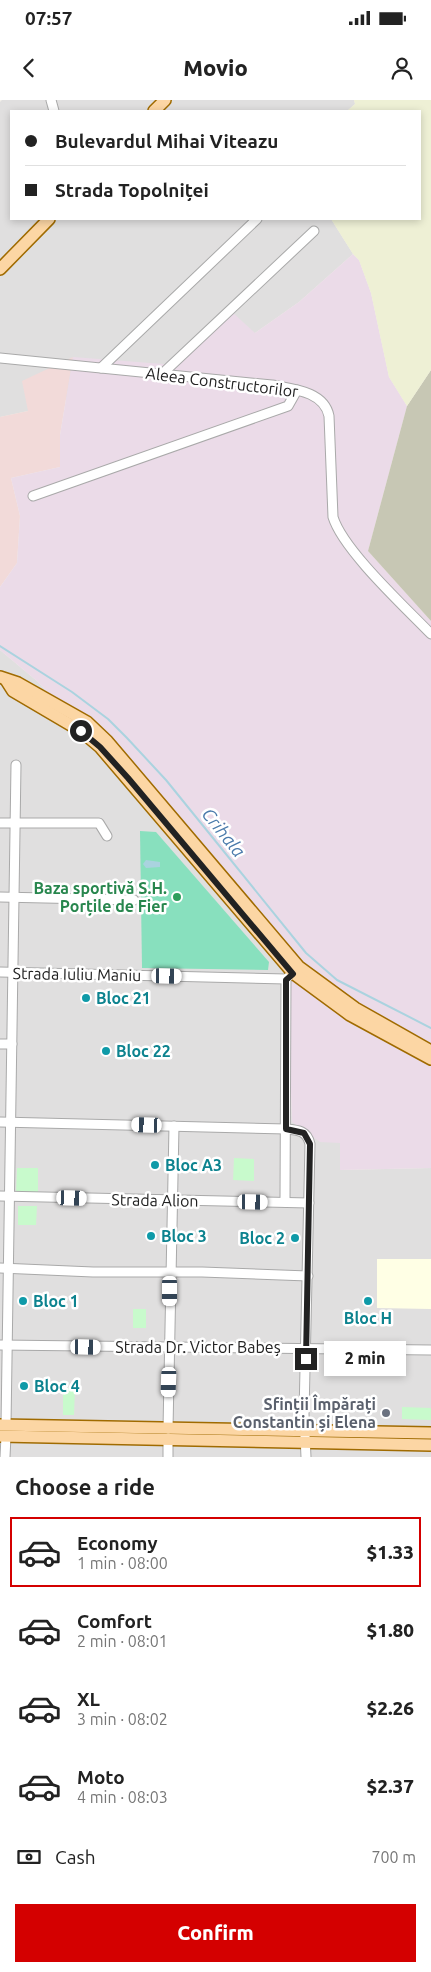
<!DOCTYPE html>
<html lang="en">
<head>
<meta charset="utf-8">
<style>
	:root { --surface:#fff; --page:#f6f6f6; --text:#222; --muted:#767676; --line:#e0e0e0; --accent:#d40000 }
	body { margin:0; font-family:Ubuntu,sans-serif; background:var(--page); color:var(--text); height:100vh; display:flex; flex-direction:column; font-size:19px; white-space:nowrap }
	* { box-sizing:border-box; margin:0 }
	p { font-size:16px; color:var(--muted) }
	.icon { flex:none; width:28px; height:28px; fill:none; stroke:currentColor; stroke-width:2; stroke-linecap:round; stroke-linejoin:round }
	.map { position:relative; height:1357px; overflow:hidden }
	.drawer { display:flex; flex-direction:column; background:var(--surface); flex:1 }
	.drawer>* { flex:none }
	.guide { position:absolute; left:10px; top:10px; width:411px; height:110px; border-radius:0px; box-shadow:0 2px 8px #0003; display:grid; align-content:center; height:110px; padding:0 15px; background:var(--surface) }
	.end { position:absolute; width:22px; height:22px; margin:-11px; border:6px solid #222; background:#fff; box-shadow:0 0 0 2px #fff }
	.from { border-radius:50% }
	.bubble { position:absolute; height:35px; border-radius:0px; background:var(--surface); box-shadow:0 2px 8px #0003; font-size:16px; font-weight:800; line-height:35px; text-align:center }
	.car { position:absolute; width:15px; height:30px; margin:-15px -8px; border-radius:6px; box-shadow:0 0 4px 1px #0007; background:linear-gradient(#fff 24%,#345 0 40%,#fff 0 76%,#345 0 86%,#fff 0) }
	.guide b { display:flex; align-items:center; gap:18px; height:48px; font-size:19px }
	.guide b+b { border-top:1px solid var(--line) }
	.guide i { width:12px; height:12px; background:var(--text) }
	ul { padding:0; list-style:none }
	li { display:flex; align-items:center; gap:15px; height:70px; margin:0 10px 8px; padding:0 5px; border:2px solid transparent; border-radius:0px }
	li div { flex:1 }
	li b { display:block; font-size:19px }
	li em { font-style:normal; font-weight:800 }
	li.active { border-color:var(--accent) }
	li>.icon { width:45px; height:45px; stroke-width:1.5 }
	h2 { padding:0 15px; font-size:22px; line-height:60px }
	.pay { display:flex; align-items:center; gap:12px; height:55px; padding:0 15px; font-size:19px }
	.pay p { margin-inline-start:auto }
	.cta { display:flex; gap:10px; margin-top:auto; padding:10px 15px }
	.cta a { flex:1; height:58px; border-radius:0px; background:var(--accent); color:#fff; font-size:20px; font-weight:800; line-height:58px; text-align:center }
	.status { display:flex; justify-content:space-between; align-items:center; height:35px; padding:0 25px; background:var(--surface); direction:ltr }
	.status svg { height:14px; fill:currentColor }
	header { display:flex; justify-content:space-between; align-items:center; height:65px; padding:0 15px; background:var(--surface); font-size:22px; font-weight:800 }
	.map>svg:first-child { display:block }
	.residential { fill:#e0dfdf }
	.commercial { fill:#f2dad9 }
	.industrial { fill:#ebdbe8 }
	.education { fill:#ffffe5 }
	.construction { fill:#c7c7b4 }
	.farmland { fill:#eef0d5 }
	.park { fill:#c8facc }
	.pitch { fill:#88e0be }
	.parking { fill:#e2e2e2 }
	.water { fill:#aad3df }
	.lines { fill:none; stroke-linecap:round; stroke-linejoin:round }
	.stream { stroke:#aad3df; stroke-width:2 }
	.minor-casing { stroke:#a9a9a9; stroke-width:11 }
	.major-casing { stroke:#a06b00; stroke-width:14 }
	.minor { stroke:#fff; stroke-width:9 }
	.major { stroke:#fcd6a4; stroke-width:11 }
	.route { stroke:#222; stroke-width:6 }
	.leisure-dot { fill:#2e9e5b; stroke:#fff; stroke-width:2 }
	.culture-dot { fill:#0f9aa8; stroke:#fff; stroke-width:2 }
	.worship-dot { fill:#6b7280; stroke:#fff; stroke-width:2 }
	.labels { text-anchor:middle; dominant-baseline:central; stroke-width:5; stroke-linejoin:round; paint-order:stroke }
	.street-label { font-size:16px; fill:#222; stroke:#fff }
	.leisure-label { font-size:16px; font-weight:bold; fill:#27864d; stroke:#fff; text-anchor:end }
	.culture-label { font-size:16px; font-weight:bold; fill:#0d838f; stroke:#fff; text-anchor:start }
	.worship-label { font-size:16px; font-weight:bold; fill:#5b616d; stroke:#fff; text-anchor:end }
	.water-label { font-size:18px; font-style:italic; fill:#4a7aab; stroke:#fff }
</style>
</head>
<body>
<div class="status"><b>07:57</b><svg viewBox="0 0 49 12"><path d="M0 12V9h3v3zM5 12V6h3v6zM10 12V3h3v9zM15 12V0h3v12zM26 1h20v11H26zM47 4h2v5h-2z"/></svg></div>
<header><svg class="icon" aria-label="back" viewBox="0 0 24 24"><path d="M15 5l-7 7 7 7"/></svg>Movio<svg class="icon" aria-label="person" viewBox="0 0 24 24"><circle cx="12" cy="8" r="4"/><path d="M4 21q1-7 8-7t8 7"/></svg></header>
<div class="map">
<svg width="431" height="1357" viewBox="0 0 431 1357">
	<rect width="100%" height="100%" fill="#f2efe9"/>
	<g class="residential">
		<path d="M2,0H354L355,4L347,11H11V119H331L353,154L299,202L255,233L176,265L28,311L0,317V2Z"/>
		<path d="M0,550L37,581L142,692L287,875L292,1022L341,1043L340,1070L431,1068V1357H0Z"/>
	</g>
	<path class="commercial" d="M73,257L60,335V367L11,378L20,416L17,463L0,487V317L28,311L22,281Z"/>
	<path class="industrial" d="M353,154L359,160L371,193L389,277L407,306L368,451L431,521V1068L340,1070V1043L320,1042L292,1022L287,875L142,692L37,581L0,550V487L17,463L20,416L11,378L60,367V335L73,257L176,265L232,212L255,233L299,202Z"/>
	<path class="education" d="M377,1159H431V1209L377,1208Z"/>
	<path class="construction" d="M431,270V521L368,451L407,306Z"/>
	<path class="farmland" d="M354,0H431V270L407,306L389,277L371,193L359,160L353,154L331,119H420V11H347L355,4Z"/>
	<g class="park">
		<path d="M234,1058L254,1059V1081L233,1080Z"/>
		<path d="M17,1068H38V1093H16Z"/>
		<path d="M18,1106H37L36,1125H18Z"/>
		<rect x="133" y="1209" width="13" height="19"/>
		<path d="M63,1288H75L74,1315H63Z"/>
		<path d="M402,1307L431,1308V1320L402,1319Z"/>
	</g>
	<path class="pitch" d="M140,731L156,732L269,862L268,870L142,868Z"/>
	<path class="parking" d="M316,1300L343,1301L342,1314L326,1313L320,1309Z"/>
	<path class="water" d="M146,760L160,762V767L146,768L143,764Z"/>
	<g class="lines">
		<path class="stream" d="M0,546L72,592L108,619L127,638L166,680L306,853L337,880L431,928"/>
		<defs>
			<g id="minor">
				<path d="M51,0L54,11"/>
				<path d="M0,258L272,285C292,289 324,291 329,316L333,417C343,450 405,507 431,534"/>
				<path d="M101,268L257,119"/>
				<path d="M162,274L314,131"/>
				<path d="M33,396L288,306L297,290"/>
				<path d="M0,723H99L107,736"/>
				<path d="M0,797L134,800"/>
				<path d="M0,872L286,879L298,868"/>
				<path d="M0,944H12"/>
				<path d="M0,1022L286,1029C299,1030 307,1031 310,1044L304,1314L306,1357"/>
				<path d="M0,1096L309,1103"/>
				<path d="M285,1102L286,879"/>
				<path d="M0,1168L93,1172H202L308,1176"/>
				<path d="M0,1245L431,1250"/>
				<path d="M6,1325L16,665"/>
				<path d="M168,1329L174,1026"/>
				<path d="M5,1357L6,1336"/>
				<path d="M168,1357V1339"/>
			</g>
			<g id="major">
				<path d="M154,11L165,0"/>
				<path d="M0,169L49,119"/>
				<path d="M0,577L18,583L87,622L107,641L299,867L355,908L431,951"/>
				<path d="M6,580L13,591L81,631L100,647L293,873L350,915L431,959"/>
				<path d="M0,1325L431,1333"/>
				<path d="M0,1336L431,1345"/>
			</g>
		</defs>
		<use href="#minor" class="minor-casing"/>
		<use href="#major" class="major-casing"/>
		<use href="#minor" class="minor"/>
		<use href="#major" class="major"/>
	</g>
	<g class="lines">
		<path class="route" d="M81,631L100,647L128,678L293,874L286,880V1029L304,1033L310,1044L306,1259"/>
	</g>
	<circle class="leisure-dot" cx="177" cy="797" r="5"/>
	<g class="culture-dot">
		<circle cx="86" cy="898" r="5"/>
		<circle cx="106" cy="951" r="5"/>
		<circle cx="155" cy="1065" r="5"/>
		<circle cx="151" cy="1136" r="5"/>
		<circle cx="295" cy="1138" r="5"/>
		<circle cx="23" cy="1201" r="5"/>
		<circle cx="368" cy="1201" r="5"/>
		<circle cx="24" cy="1286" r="5"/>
	</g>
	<circle class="worship-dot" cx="386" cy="1313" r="5"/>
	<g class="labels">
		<g class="street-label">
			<text transform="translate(222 282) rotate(7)">Aleea Constructorilor</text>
			<text transform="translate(77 874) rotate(1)">Strada Iuliu Maniu</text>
			<text transform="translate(155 1100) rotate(1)">Strada Alion</text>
			<text x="198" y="1247">Strada Dr. Victor Babeș</text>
		</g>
		<g class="leisure-label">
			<text x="167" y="788">Baza sportivă S.H.<tspan x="167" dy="18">Porțile de Fier</tspan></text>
		</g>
		<g class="culture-label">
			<text x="96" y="898">Bloc 21</text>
			<text x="116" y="951">Bloc 22</text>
			<text x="165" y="1065">Bloc A3</text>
			<text x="161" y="1136">Bloc 3</text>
			<text x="285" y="1138" text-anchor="end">Bloc 2</text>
			<text x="33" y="1201">Bloc 1</text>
			<text x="368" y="1218" text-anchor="middle">Bloc H</text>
			<text x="34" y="1286">Bloc 4</text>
		</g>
		<g class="worship-label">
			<text x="376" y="1304">Sfinții Împărați<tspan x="376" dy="18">Constantin și Elena</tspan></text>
		</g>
		<g class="water-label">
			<text transform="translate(224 732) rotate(51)">Crihala</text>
		</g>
	</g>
</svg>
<i class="end from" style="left:81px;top:631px"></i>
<i class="end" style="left:306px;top:1259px"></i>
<div class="bubble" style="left:324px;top:1241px;width:82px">2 min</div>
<i class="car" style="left:167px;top:876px;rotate:91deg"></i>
<i class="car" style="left:147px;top:1025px;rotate:272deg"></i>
<i class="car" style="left:72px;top:1098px;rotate:92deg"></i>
<i class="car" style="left:253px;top:1102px;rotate:91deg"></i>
<i class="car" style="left:170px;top:1191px;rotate:180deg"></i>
<i class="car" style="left:86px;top:1247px;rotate:91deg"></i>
<i class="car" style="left:169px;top:1282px;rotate:182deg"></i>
<div class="guide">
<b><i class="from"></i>Bulevardul Mihai Viteazu</b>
<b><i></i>Strada Topolniței</b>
</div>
</div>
<section class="drawer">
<h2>Choose a ride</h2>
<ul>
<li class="active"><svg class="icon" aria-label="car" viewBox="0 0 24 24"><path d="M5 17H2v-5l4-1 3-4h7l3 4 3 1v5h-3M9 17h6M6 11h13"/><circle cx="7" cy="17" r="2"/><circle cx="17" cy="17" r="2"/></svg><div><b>Economy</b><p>1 min · 08:00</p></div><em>$1.33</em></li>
<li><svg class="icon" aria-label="car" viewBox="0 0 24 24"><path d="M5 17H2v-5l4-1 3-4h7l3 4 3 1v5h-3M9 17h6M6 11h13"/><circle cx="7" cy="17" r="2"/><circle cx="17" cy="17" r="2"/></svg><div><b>Comfort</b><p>2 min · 08:01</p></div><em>$1.80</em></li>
<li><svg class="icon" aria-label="car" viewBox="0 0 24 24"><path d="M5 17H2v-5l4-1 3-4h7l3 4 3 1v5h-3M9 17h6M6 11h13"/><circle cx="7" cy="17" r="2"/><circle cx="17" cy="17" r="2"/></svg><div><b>XL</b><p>3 min · 08:02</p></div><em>$2.26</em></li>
<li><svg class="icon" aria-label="car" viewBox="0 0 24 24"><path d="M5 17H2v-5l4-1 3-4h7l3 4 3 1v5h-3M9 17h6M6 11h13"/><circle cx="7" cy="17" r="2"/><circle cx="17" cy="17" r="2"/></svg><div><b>Moto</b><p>4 min · 08:03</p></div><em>$2.37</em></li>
</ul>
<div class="pay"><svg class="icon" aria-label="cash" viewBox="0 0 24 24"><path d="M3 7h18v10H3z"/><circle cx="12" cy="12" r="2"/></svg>Cash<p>700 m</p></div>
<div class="cta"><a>Confirm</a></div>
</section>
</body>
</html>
